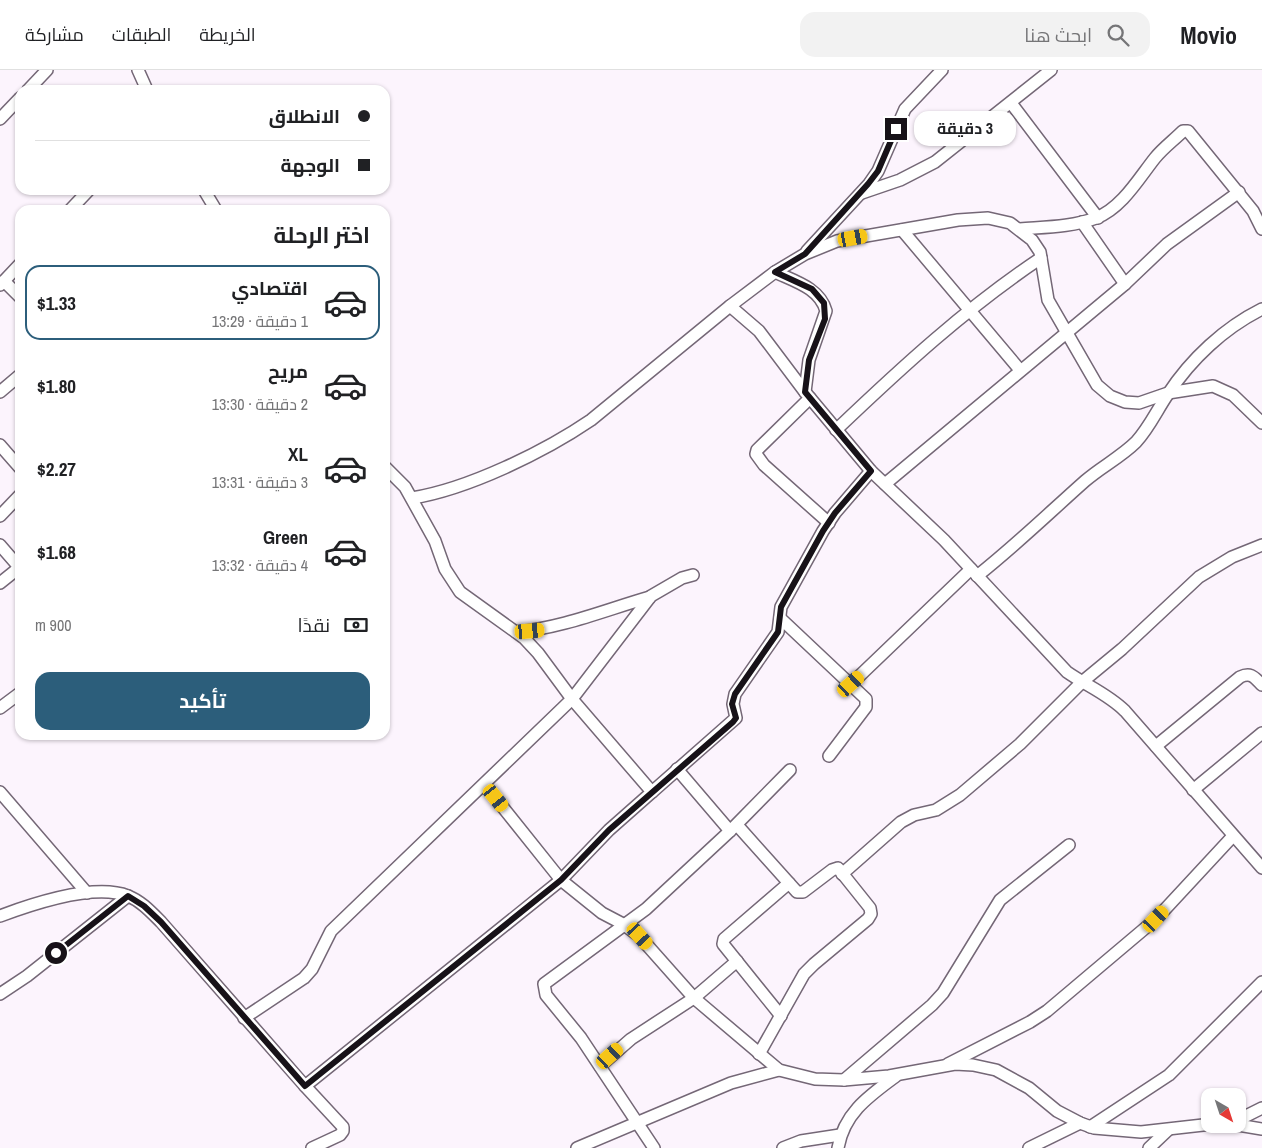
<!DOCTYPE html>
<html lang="ar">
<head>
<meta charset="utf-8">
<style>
	:root { --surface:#fff; --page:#f2f2f2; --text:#202124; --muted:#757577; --line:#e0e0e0; --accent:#2c5e7b }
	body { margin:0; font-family:"Archivo Narrow",Cairo,sans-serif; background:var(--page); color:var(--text); direction:rtl; height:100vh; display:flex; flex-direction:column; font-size:19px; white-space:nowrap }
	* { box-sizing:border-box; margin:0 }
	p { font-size:16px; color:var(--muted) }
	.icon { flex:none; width:28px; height:28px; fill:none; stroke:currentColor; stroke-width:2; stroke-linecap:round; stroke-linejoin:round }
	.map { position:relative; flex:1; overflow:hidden; direction:ltr }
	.side { position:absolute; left:15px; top:135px; width:375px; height:535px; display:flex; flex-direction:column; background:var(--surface); border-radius:15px; box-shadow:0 1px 4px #0004; direction:rtl }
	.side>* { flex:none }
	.banner { position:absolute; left:15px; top:15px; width:375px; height:110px; border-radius:15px; box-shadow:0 1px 4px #0004; direction:rtl; display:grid; align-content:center; height:110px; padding:0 20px; background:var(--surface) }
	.needle { width:32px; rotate:141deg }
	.controls { position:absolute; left:1201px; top:1018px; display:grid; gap:10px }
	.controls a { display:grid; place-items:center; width:45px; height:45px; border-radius:10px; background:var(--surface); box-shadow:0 1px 4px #0004; font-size:25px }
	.end { position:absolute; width:22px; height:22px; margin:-11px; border:6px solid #171218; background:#fff; box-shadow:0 0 0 2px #fff }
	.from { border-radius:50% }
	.bubble { position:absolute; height:35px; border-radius:15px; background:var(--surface); box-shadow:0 1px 4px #0004; font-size:16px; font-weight:700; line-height:35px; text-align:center; direction:rtl }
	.car { position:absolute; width:15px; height:30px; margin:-15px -8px; border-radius:6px; box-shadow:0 0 4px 1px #0007; background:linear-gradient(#f5c518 24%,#345 0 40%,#f5c518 0 76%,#345 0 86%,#f5c518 0) }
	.banner b { display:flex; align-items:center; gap:18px; height:48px; font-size:19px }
	.banner b+b { border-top:1px solid var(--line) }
	.banner i { width:12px; height:12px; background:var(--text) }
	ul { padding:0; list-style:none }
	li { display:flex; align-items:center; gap:15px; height:75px; margin:0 10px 8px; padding:0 10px; border:2px solid transparent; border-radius:15px }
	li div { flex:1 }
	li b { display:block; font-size:19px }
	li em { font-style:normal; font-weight:700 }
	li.on { border-color:var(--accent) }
	li>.icon { width:45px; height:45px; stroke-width:1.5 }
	h2 { padding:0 20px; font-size:22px; line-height:60px }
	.pay { display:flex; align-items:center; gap:12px; height:55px; padding:0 20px; font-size:19px }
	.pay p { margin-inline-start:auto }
	.primary-button { display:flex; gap:10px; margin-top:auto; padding:10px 20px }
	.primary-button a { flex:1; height:58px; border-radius:15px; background:var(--accent); color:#fff; font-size:20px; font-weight:700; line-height:58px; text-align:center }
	header { display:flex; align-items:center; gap:30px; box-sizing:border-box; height:70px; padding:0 25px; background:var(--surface); border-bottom:1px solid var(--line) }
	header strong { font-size:24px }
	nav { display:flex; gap:28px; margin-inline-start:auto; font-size:18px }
	.search { width:350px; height:45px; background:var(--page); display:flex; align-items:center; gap:12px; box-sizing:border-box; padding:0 18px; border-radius:15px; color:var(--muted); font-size:19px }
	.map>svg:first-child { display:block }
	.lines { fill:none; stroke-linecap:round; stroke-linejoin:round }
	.minor-casing { stroke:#746776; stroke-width:14 }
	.minor { stroke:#fff; stroke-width:11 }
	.route { stroke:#171218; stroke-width:6 }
</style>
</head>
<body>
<header>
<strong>Movio</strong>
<div class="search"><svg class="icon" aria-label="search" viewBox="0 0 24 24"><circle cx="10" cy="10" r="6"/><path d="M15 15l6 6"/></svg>ابحث هنا</div>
<nav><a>الخريطة</a><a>الطبقات</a><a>مشاركة</a></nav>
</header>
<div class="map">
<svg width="1262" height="1078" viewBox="0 0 1262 1078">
	<rect width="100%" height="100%" fill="#fcf4fd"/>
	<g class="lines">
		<defs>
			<g id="minor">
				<path d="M138,0L147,20"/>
				<path d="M28,20L47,0"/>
				<path d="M1011,33L1098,148"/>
				<path d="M0,49L20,28"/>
				<path d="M204,120L216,140"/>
				<path d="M862,123L900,110L935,92L1051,0"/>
				<path d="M70,140L89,120"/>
				<path d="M1082,152L1125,214"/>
				<path d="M1020,159C1045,157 1072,157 1096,148C1122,138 1139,108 1155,88C1163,78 1174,70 1183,61H1188L1253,141L1262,159"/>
				<path d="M902,160L1020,300"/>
				<path d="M807,181L869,114L878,101L905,39L942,0"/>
				<path d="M775,202C794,211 820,218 826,241L809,290L805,322"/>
				<path d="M4,211L20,194"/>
				<path d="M0,215L4,211L20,227"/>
				<path d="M730,236L759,261L805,322L871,401L944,470L1067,602C1087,616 1108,624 1125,641L1262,798"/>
				<path d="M0,322L20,305"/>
				<path d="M810,328L757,380L756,384L764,395L829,453"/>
				<path d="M836,360C901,298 966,238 1041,188"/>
				<path d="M0,375L20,398"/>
				<path d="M385,397L405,417L435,471L445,499L460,522L524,568L538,583L572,629L652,722L609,760L561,810L485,715"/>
				<path d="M885,414L1125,214L1167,174L1239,122"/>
				<path d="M412,428C468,419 544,382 591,350L730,236L775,202L805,184L837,171L958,150L988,148L1010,153L1032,170L1040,182L1048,230L1097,315L1110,326L1125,332L1139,333L1168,323L1213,316L1233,325L1262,353"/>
				<path d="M0,446L20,425"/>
				<path d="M0,475L19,497"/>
				<path d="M977,506C1015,476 1049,443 1085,411C1101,397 1121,387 1136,372C1149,358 1157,340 1168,324C1191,289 1224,258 1262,239"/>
				<path d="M0,513L20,497"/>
				<path d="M780,548L866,629V637L829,686"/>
				<path d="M516,562C562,558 605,540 650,527"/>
				<path d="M851,614L971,499"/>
				<path d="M0,638L20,623"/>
				<path d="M1156,676L1240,607C1251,602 1254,607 1262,615"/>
				<path d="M677,699L730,761"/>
				<path d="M1193,720L1262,663"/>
				<path d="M0,722L87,823"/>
				<path d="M652,722L736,648L733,634L735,624L778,562L781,537L823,461L835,443L871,401"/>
				<path d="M737,755L797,822H803L832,800L838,798L870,838L871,844L868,849L814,894L804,904L759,984"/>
				<path d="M842,804L901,752L914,745L936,740L960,725L1020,674L1082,612L1122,579L1199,507L1232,487L1262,475"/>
				<path d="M0,846C32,834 95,813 128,826C141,831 151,842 161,852L305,1016L561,810L602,843L623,854L639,866L694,928L779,1000L815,1009L844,1010L889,1006L955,994L973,995L996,1000L1029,1018L1057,1041L1080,1053L1094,1058L1141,1062L1212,1054"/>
				<path d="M0,924L27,906L128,826"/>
				<path d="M781,946L723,874L724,869L789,813"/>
				<path d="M244,948L304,908L312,899L331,861L572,629L651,526L682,508L693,505"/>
				<path d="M948,994L1030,952L1047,941L1156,849L1233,766"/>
				<path d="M600,996L631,969L694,928L737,891"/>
				<path d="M844,1010L932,935L943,923L1000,830L1069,775"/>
				<path d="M305,1016L343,1057V1061L340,1065L312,1078"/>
				<path d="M1238,1050L1262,1038"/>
				<path d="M1232,1054L1262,1059"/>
				<path d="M1090,1057L1169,1005L1262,912"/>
				<path d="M577,1078L731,1013L779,1000"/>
				<path d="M654,1078L581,968L546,925L544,914L646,839L730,761L790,700"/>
				<path d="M783,1078L801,1071L840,1065"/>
				<path d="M838,1078C844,1043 869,1026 896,1006"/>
				<path d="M1029,1078L1080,1053"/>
				<path d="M1149,1078L1168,1060"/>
			</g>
		</defs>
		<use href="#minor" class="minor-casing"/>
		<use href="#minor" class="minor"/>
	</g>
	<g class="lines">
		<path class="route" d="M56,883L128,826L144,836L161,852L305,1016L561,810L609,760L733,652L736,648L732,634L735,624L778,562L781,537L823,461L835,443L871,401L805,322L809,290L825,249L824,233L812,219L775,202L805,184L868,114L878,101L896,59"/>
	</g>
</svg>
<div class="controls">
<a><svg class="needle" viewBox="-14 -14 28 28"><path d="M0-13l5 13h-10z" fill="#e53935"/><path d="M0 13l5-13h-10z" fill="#757577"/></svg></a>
</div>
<i class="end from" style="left:56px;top:883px"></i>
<i class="end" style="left:896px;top:59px"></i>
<div class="bubble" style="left:914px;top:41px;width:102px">3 دقيقة</div>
<i class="car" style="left:853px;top:168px;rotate:80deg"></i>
<i class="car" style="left:530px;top:561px;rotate:85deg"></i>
<i class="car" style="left:851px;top:614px;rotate:48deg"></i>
<i class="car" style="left:496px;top:728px;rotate:141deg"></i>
<i class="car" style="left:1156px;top:849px;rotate:43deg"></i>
<i class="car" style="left:640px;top:866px;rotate:138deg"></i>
<i class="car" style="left:610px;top:986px;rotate:48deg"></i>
<div class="banner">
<b><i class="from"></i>الانطلاق</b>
<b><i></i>الوجهة</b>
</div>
<section class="side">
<h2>اختر الرحلة</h2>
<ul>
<li class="on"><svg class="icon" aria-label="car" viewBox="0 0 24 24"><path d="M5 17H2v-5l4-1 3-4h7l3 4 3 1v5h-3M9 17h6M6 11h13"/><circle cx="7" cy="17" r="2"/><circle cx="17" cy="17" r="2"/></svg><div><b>اقتصادي</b><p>1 دقيقة · 13:29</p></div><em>$1.33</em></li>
<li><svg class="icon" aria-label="car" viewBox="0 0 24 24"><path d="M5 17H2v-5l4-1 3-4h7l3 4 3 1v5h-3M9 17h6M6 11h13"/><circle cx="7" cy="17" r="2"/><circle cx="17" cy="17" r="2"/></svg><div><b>مريح</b><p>2 دقيقة · 13:30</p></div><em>$1.80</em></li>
<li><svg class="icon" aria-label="car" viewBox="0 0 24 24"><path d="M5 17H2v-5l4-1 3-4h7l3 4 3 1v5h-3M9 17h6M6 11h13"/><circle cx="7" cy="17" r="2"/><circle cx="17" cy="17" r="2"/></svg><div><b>XL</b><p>3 دقيقة · 13:31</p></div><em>$2.27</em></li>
<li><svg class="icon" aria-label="car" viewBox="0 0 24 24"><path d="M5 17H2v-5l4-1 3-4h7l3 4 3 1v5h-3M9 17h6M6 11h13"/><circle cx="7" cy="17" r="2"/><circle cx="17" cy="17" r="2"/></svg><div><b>Green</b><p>4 دقيقة · 13:32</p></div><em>$1.68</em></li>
</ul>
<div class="pay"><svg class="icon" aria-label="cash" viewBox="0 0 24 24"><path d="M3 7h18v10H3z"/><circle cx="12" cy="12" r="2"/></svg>نقدًا<p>900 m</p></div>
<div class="primary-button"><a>تأكيد</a></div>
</section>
</div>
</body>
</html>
